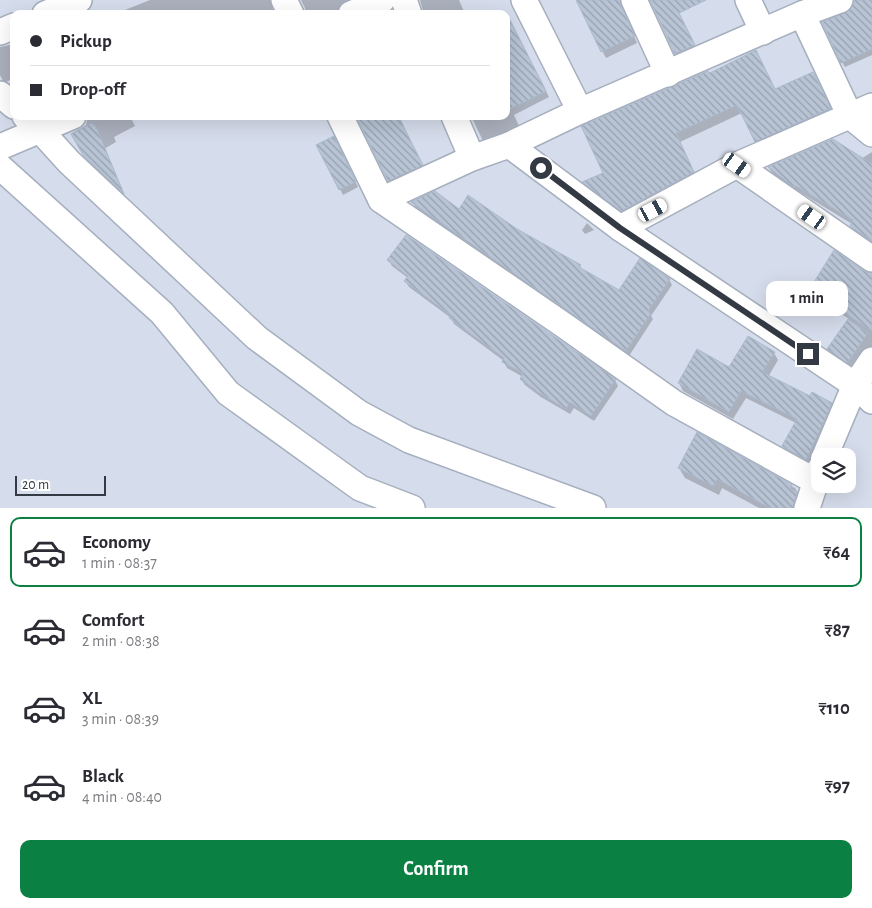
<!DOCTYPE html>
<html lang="en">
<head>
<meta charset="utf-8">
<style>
	:root { --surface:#fff; --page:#f7f7f7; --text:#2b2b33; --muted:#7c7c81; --line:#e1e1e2; --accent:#0b8043 }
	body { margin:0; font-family:"Alegreya Sans",sans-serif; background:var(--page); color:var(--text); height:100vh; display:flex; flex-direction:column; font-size:19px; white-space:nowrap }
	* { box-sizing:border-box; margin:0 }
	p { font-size:16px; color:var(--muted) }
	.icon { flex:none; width:28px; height:28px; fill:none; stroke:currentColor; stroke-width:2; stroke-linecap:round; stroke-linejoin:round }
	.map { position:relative; height:508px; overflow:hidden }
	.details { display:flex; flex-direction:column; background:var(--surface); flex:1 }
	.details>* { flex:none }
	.hud { position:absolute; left:10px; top:10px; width:500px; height:110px; border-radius:10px; box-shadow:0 5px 20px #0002; display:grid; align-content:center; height:110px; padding:0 20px; background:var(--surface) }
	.buttons { position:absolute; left:811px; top:448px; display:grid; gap:10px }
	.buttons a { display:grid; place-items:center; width:45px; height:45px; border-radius:10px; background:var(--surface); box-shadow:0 5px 20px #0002; font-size:25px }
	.scale { position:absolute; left:15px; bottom:12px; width:91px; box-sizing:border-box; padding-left:5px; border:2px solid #333a44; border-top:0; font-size:14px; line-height:18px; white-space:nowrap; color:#333a44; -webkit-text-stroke:4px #fff; paint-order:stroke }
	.end { position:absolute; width:22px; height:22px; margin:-11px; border:6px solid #333a44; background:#fff; box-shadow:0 0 0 2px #fff }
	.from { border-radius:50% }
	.bubble { position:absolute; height:35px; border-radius:10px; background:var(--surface); box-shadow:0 5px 20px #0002; font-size:16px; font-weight:700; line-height:35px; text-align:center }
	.car { position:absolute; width:15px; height:30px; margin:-15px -8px; border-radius:6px; box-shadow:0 0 4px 1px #0007; background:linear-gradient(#fff 24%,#345 0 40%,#fff 0 76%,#345 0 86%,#fff 0) }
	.hud b { display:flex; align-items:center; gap:18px; height:48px; font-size:19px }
	.hud b+b { border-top:1px solid var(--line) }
	.hud i { width:12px; height:12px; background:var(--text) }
	ul { padding:9px 0 0; list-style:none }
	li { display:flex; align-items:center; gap:15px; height:70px; margin:0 10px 8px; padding:0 10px; border:2px solid transparent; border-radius:10px }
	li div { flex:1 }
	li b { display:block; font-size:19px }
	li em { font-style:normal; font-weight:700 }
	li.on { border-color:var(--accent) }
	li>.icon { width:45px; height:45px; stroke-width:1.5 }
	.primary-button { display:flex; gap:10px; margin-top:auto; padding:10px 20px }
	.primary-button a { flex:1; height:58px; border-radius:10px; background:var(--accent); color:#fff; font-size:20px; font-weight:700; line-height:58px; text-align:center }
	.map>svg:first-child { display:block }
	.residential { fill:#d5dceb; fill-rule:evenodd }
	.shadow { fill:#0003 }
	.building { fill:url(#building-back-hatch); stroke:#abbacf }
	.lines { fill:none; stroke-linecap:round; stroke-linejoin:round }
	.minor-casing { stroke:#a6afbe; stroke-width:28 }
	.minor { stroke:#fff; stroke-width:25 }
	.route { stroke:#333a44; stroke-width:6 }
</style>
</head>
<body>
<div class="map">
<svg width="872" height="508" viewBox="0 0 872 508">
	<defs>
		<pattern id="building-back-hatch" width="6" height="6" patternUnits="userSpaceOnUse" patternTransform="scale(1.25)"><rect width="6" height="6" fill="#b8c4d4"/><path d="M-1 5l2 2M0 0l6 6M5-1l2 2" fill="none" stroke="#96a0ae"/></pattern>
	</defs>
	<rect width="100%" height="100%" fill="#e3e8f2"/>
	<path class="residential" d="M0,0H872V508H0ZM14,14H506V116H14ZM820,456H848V484H820Z"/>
	<g class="shadow">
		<path d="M150,0H275L272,7L275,14H115Z"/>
		<path d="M301,0H364L342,14H306L305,8Z"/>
		<path d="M420,0H459L465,14H424Z"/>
		<path d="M576,0H625L623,6L624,14L637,43L606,58Z"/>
		<path d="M651,0H671L698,52L679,60Z"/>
		<path d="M872,2V55L845,67L842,62Z"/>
		<path d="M506,44H522L549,97L514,115L520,128L485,145L471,116H506Z"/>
		<path d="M10,45L14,53V78L4,83L0,75V47Z"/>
		<path d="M709,75L775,90L818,82L834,117L761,149L742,113L680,142L697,181L627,219L589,191L584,182L605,174Z"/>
		<path d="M88,116H130L135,126L114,137L116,142L104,149L125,196L88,161L72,133L86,125Z"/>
		<path d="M357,116H399L425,171L392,187Z"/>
		<path d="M336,142L358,187L343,195L318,146Z"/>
		<path d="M872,152V244L855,232L851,226L852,224L800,192L798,193L773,174L769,168L861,159Z"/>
		<path d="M413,202L459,211L516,230L580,266L583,271L619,291L669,279L672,285L651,316L653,319L629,356L416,208Z"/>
		<path d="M587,223L594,230L585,234L582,230Z"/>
		<path d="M389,260L615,380L618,386L594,421L574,408L570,414L541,397L525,385L521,379L523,377L507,368L504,362V361L454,324L451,318L409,287L405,281L408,278L392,266Z"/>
		<path d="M863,272L872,274V354L868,356L864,350L851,368L832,355L828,349L849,319L829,306L825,299L816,293L812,287Z"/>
		<path d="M774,353L778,360L768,377L810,398L831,404L835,412L811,466L787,454L783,446L796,423L746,398L733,419L683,391L679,383L729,369Z"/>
		<path d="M697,434L795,488L801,498L797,508H759L722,488L719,495L685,478L679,468Z"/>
	</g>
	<g class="building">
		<path d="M576,0H620L621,6L635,36L601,52Z"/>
		<path d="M650,0H706L679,13L695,45L675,54Z"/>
		<path d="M854,0H872V49L841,63L822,22L845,13L851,9Z"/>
		<path d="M506,12L546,91L506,111Z"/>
		<path d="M756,50L775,89L813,72L831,108L755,142L737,105L676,133L694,172L621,211L582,182L603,173L581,126L708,71L710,73Z"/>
		<path d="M356,116H398L423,165L388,181Z"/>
		<path d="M94,122L124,194L83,155L71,134Z"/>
		<path d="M334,136L356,182L339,190L316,145Z"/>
		<path d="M833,139L872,164V241L850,226L853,220L796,186L794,187L768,167Z"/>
		<path d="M435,191L459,209L468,195L517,229L581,265L579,267L619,290L640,258L670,279L648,311L651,313L626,351L411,202Z"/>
		<path d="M406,235L616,379L591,416L570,402L566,409L536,391V390L520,379L523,373L502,362L504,358L449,318L451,315L404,281L408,276L387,260Z"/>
		<path d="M834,250L864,271L872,273V331L824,299L826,296L811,287Z"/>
		<path d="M848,319L868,333L847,363L827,349Z"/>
		<path d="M748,336L775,352L762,372L810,396L812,392L832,403L806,460L782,446L797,419L741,391L729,412L678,383L697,349L729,367Z"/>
		<path d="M697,432L792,485L790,489L797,492L793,508H770L717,479L713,486L678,468Z"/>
	</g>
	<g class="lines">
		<defs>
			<g id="minor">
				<path d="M284,0L291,14"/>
				<path d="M404,0L409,14"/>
				<path d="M524,0L580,111"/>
				<path d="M634,0L668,74"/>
				<path d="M748,0L763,32"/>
				<path d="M45,14L79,0"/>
				<path d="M351,14L382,0"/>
				<path d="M802,14L850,116L872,134"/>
				<path d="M0,32L14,26"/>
				<path d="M0,94L14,106"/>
				<path d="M25,116L40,130L69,162L257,338L359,413L409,440L593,508"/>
				<path d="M340,116L381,200L565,326L674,403L815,481"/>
				<path d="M454,116L472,158"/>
				<path d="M509,145L620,228L855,385L872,401"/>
				<path d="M0,147L73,116"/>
				<path d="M737,165L872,259"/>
				<path d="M0,167L162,313L228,393L360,488L412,508"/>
				<path d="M381,200L472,158L509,145L580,111L802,14L840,0"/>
				<path d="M620,228L737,165L872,106"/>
				<path d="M825,456L855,385L872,360"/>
				<path d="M807,508L820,469"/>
			</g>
		</defs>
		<use href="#minor" class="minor-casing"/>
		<use href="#minor" class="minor"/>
	</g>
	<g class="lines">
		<path class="route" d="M541,168L620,228L808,354"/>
	</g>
</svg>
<div class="buttons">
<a><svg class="icon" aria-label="layers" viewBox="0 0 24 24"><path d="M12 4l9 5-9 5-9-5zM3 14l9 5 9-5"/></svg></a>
</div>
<div class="scale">20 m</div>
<i class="end from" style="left:541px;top:168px"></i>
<i class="end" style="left:808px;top:354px"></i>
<div class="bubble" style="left:766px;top:281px;width:82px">1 min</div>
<i class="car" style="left:737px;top:165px;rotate:125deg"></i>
<i class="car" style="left:653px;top:210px;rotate:62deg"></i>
<i class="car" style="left:812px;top:217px;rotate:305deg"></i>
<div class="hud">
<b><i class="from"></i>Pickup</b>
<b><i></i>Drop-off</b>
</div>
</div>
<section class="details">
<ul>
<li class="on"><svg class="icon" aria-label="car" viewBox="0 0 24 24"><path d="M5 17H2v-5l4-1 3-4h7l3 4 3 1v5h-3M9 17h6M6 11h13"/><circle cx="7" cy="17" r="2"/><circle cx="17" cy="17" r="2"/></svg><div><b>Economy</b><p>1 min · 08:37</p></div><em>₹64</em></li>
<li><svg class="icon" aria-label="car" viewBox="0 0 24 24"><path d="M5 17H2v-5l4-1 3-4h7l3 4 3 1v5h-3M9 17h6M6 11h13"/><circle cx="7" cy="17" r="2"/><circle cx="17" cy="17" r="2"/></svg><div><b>Comfort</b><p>2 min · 08:38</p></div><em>₹87</em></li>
<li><svg class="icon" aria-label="car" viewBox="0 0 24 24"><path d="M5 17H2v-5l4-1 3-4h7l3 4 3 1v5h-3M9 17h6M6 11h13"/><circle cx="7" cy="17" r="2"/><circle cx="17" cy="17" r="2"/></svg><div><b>XL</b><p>3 min · 08:39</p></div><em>₹110</em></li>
<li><svg class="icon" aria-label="car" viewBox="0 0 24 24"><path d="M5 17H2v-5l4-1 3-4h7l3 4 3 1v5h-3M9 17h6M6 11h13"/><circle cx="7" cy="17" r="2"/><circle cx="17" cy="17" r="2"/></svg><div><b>Black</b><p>4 min · 08:40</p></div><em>₹97</em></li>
</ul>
<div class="primary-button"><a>Confirm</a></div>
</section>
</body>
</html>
